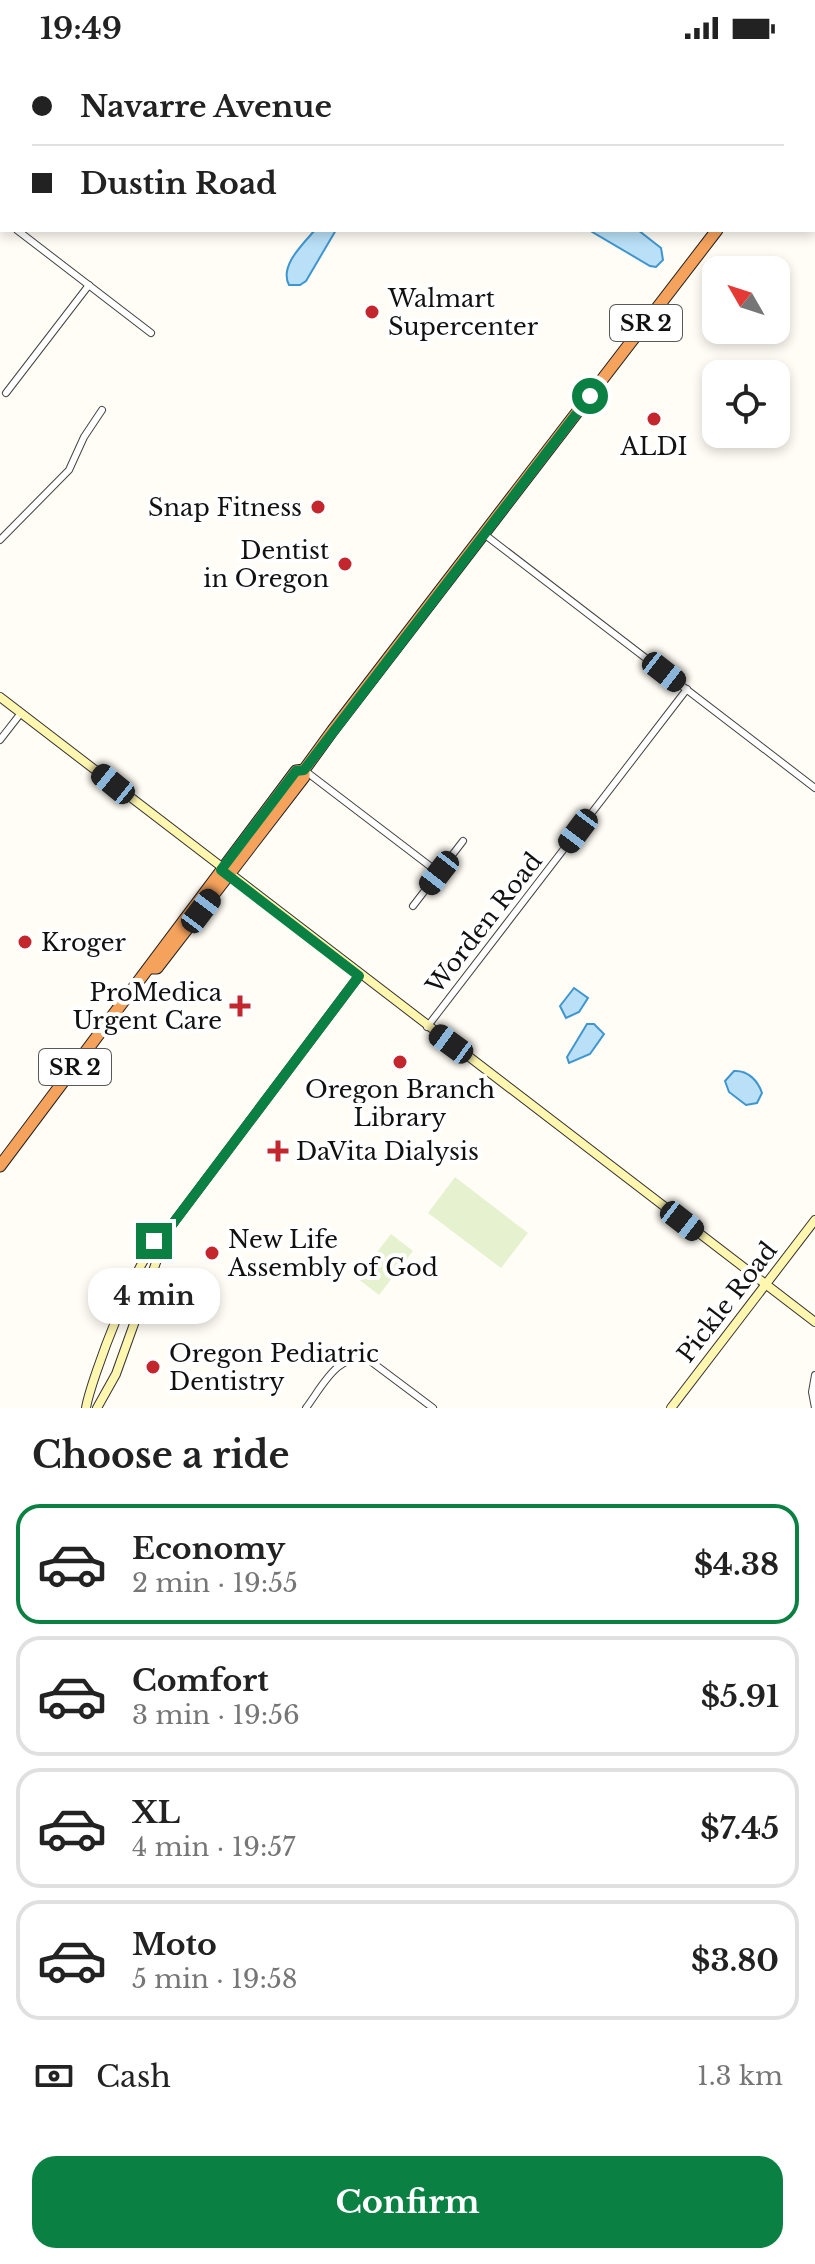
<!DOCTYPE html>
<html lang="en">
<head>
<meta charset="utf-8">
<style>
	:root { --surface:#fff; --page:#f6f6f6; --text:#222; --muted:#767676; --line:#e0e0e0; --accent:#0b8043 }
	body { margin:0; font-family:"Libre Baskerville",serif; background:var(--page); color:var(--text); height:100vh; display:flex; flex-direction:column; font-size:30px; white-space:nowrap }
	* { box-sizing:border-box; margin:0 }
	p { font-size:26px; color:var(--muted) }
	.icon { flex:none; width:44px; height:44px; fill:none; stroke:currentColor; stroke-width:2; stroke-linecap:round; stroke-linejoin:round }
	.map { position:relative; height:1352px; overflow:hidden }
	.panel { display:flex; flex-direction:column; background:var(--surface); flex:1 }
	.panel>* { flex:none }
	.top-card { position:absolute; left:0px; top:0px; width:816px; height:176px; box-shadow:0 4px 12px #0003; display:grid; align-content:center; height:176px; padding:0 32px; background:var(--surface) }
	.needle { width:52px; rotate:309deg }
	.buttons { position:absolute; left:702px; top:200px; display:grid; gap:16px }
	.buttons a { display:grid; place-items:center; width:88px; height:88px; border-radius:16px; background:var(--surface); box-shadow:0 4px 12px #0003; font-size:40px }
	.end { position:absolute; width:36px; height:36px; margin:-18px; border:10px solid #0b8043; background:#fff; box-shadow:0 0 0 4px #fff }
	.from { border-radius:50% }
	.bubble { position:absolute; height:56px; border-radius:24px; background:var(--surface); box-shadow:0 4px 12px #0003; font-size:26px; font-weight:800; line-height:56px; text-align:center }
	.car { position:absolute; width:24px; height:48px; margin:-24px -12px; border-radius:10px; box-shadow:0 0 6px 2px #0007; background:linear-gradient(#222 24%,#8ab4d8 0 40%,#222 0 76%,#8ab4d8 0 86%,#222 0) }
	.top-card b { display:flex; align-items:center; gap:28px; height:76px; font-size:30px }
	.top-card b+b { border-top:2px solid var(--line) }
	.top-card i { width:20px; height:20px; background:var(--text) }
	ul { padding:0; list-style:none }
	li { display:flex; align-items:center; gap:24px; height:120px; margin:0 16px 12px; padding:0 16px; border:4px solid var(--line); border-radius:24px }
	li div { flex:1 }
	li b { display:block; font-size:30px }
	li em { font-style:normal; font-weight:800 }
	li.active { border-color:var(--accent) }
	li>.icon { width:72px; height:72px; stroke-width:1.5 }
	h2 { padding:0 32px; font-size:36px; line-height:96px }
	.pay { display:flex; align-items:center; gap:20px; height:88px; padding:0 32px; font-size:30px }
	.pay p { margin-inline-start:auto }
	.button { display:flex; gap:16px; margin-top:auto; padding:16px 32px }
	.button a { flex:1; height:92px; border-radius:24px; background:var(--accent); color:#fff; font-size:32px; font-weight:800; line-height:92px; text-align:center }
	.status { display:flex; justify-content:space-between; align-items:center; height:56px; padding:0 40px; background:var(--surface); direction:ltr }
	.status svg { height:22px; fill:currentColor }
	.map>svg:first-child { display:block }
	.pitch { fill:#e6f2cf }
	.water { fill:#b9e0f7; stroke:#3f96cf; stroke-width:2 }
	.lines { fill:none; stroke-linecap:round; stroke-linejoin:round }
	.street-casing { stroke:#444; stroke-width:8 }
	.secondary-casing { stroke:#333; stroke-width:10 }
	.highway-casing { stroke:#222; stroke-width:13 }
	.street { stroke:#fff; stroke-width:6 }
	.secondary { stroke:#fff6b0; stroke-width:8 }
	.highway { stroke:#f5a25d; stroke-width:11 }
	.route { stroke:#0b8043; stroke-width:10 }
	.poi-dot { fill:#c4262e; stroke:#fff; stroke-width:3 }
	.labels { text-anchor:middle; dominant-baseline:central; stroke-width:8; stroke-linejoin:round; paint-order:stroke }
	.shield { fill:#fff; stroke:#585858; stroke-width:2 }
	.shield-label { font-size:22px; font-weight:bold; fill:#111 }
	.poi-label { font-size:24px; fill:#111; stroke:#fff; text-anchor:start }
	.street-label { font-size:24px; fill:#111; stroke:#fff }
</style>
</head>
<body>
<div class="status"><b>19:49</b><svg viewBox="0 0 49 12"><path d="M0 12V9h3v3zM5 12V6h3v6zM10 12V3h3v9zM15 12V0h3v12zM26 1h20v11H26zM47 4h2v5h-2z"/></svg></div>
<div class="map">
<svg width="815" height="1352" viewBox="0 0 815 1352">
	<rect width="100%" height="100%" fill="#fffdf5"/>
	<g class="pitch">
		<path d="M455,1121L528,1177L501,1212L428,1157Z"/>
		<path d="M391,1178L413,1195L379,1239L357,1222Z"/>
	</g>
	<g class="water">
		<path d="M315,174H336L306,225L300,229H289C279,210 303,188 315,174Z"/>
		<path d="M589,174H638L661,192L663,204L656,211L650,210Z"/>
		<path d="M574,932L588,942L579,956L566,962L560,950Z"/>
		<path d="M587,968H594L604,978L590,998L569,1007L567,1001Z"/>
		<path d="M734,1015C748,1014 758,1025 762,1037L757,1047L746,1049L729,1036L725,1025Z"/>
	</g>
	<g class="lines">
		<defs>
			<g id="street">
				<path d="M9,0L12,2"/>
				<path d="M139,0L141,2"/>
				<path d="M406,0L409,2"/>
				<path d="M0,161L2,163"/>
				<path d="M17,174L151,277"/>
				<path d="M6,337L89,229"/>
				<path d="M484,478L815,732"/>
				<path d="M0,484L69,414L84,381L102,354"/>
				<path d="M0,684L21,657"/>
				<path d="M304,714L439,817"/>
				<path d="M413,850L463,785"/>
				<path d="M427,971L687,633"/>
				<path d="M306,1352C322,1331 338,1295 369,1304L433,1352"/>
				<path d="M815,1352L812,1336L815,1319"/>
			</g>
			<g id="secondary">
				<path d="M0,641L815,1266"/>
				<path d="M86,1352C90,1326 140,1191 162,1182L359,920"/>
				<path d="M97,1352L116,1318L163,1187L162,1182"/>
				<path d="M671,1352L815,1164"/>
			</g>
			<g id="highway">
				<path d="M814,47L815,46"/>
				<path d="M151,912H157L304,721V714L333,674L717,174"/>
				<path d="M0,1110L296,715L304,714"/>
			</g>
		</defs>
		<use href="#street" class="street-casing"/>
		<use href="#secondary" class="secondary-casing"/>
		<use href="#highway" class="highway-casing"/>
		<use href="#street" class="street"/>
		<use href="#secondary" class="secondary"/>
		<use href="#highway" class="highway"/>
	</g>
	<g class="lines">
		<path class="route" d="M154,1185L162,1182L359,920L221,814L296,715L304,714L590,340"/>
	</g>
	<g class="poi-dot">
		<circle cx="372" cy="256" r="8"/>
		<circle cx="654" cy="363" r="8"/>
		<circle cx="318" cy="451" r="8"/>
		<circle cx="345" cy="508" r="8"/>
		<circle cx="25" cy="886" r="8"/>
		<path d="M236 938h8v8h8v8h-8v8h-8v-8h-8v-8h8z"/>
		<circle cx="400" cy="1006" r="8"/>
		<path d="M274 1083h8v8h8v8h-8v8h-8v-8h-8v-8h8z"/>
		<circle cx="212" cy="1197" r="8"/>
		<circle cx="153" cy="1311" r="8"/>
	</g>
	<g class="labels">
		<g class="shield">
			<rect x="610" y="249" width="72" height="36" rx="6"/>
			<rect x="39" y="993" width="72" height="36" rx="6"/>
		</g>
		<g class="shield-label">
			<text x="646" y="267">SR 2</text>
			<text x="75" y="1011">SR 2</text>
		</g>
		<g class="poi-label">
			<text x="388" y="242">Walmart<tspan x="388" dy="28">Supercenter</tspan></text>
			<text x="654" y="390" text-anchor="middle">ALDI</text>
			<text x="302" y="451" text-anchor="end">Snap Fitness</text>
			<text x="329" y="494" text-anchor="end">Dentist<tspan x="329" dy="28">in Oregon</tspan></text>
			<text x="41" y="886">Kroger</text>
			<text x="222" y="936" text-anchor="end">ProMedica<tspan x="222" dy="28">Urgent Care</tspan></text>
			<text x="400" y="1033" text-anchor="middle">Oregon Branch<tspan x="400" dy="28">Library</tspan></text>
			<text x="296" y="1095">DaVita Dialysis</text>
			<text x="228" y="1183">New Life<tspan x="228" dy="28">Assembly of God</tspan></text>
			<text x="169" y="1297">Oregon Pediatric<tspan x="169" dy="28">Dentistry</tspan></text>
		</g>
		<g class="street-label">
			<text transform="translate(484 867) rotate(-52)">Worden Road</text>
			<text transform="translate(727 1246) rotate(-52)">Pickle Road</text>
		</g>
	</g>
</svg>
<div class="buttons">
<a><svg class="needle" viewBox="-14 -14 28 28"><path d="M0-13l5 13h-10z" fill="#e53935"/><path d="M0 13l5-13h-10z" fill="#767676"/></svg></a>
<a><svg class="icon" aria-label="locate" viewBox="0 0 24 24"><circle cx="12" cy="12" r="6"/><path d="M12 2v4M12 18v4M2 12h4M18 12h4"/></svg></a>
</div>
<i class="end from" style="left:590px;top:340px"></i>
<i class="end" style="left:154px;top:1185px"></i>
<div class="bubble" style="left:88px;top:1212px;width:132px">4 min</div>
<i class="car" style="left:664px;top:616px;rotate:128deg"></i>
<i class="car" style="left:113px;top:728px;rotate:309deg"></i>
<i class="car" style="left:578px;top:775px;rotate:217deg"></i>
<i class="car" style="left:439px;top:817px;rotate:218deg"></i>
<i class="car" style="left:201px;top:855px;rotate:37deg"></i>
<i class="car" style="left:451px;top:988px;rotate:306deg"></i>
<i class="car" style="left:682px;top:1165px;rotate:128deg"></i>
<div class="top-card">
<b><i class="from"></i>Navarre Avenue</b>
<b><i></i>Dustin Road</b>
</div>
</div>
<section class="panel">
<h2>Choose a ride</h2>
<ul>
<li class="active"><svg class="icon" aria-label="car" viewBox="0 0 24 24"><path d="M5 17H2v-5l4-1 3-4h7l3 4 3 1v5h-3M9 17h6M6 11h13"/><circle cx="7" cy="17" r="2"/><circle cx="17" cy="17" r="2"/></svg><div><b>Economy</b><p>2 min · 19:55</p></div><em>$4.38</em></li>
<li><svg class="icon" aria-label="car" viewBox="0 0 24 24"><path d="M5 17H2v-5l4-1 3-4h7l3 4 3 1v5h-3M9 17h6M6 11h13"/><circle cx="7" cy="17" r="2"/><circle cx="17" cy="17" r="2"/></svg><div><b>Comfort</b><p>3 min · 19:56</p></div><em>$5.91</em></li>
<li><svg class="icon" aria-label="car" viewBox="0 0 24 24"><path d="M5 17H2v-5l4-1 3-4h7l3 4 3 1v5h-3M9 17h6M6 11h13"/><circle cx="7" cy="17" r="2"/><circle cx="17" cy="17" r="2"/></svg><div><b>XL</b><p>4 min · 19:57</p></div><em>$7.45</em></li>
<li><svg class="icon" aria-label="car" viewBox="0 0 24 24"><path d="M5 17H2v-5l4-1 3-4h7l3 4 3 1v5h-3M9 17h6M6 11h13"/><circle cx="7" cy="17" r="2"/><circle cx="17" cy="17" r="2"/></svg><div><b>Moto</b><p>5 min · 19:58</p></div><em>$3.80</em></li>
</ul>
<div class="pay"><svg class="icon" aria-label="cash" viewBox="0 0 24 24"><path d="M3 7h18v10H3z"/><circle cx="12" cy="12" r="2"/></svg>Cash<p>1.3 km</p></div>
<div class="button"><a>Confirm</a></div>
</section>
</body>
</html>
